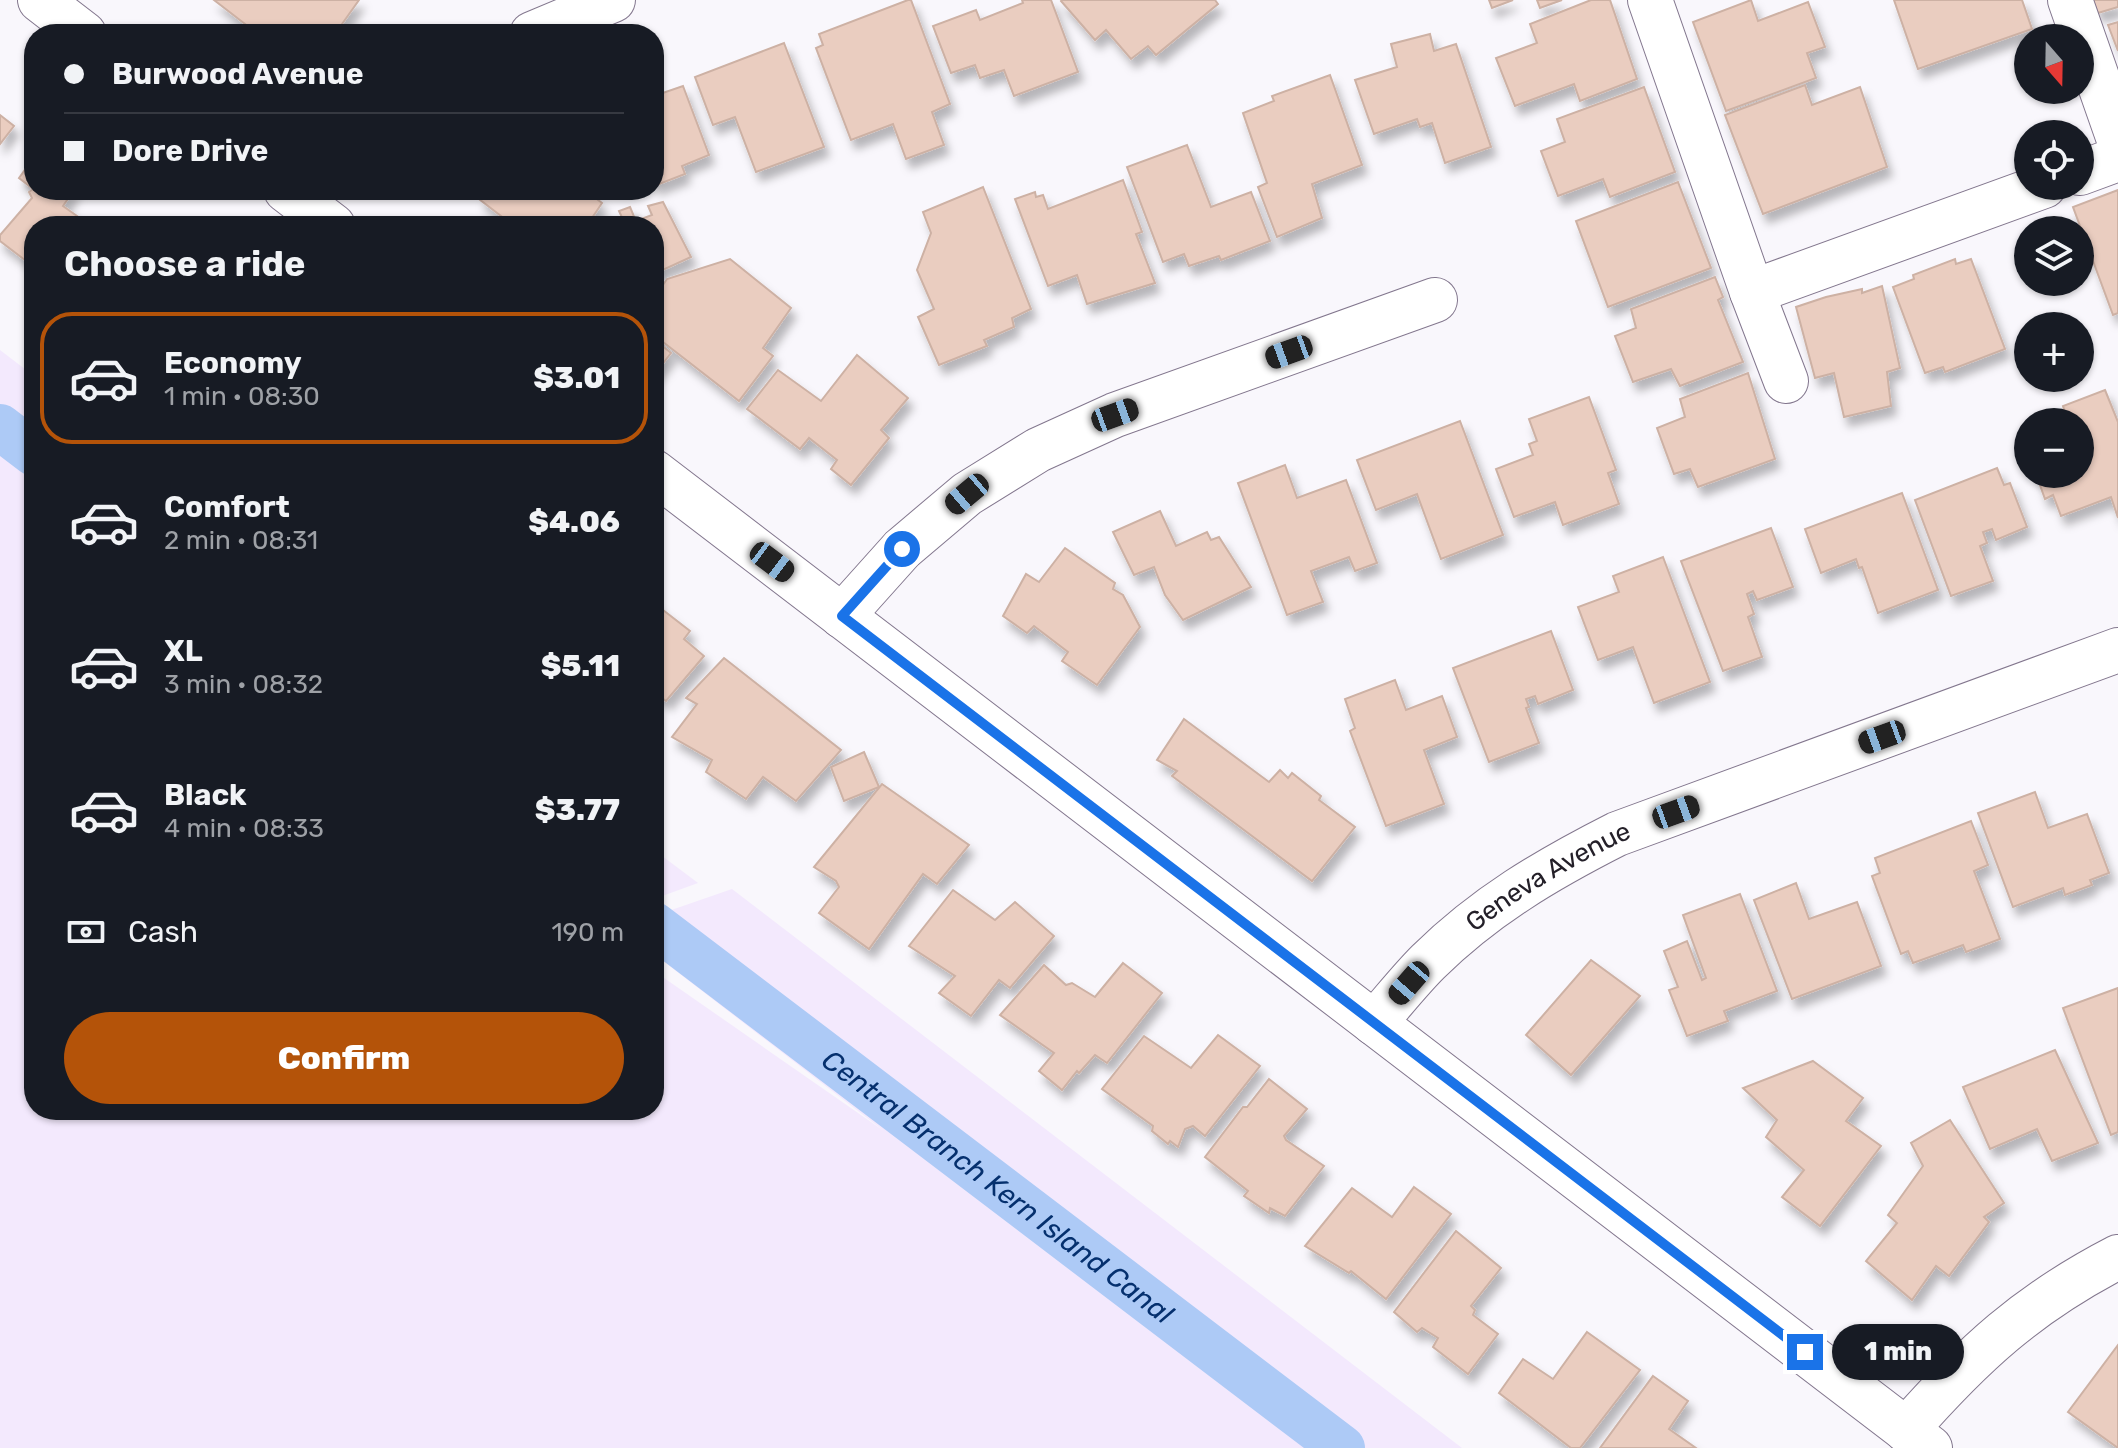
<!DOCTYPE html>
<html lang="en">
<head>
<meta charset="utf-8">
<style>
	:root { --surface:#171b24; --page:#242831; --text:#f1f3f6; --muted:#9ea1a6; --line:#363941; --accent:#b45309 }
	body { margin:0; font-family:Rubik,sans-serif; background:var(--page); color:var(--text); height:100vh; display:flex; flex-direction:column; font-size:30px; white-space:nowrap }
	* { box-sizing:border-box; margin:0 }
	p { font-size:26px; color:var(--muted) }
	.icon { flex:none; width:44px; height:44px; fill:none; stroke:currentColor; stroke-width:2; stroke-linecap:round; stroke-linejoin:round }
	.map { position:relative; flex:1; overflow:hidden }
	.details { position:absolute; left:24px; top:216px; width:640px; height:904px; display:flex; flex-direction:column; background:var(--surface); border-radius:32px; box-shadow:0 2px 6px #0004 }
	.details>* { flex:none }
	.guide { position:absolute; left:24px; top:24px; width:640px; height:176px; border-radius:32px; box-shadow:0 2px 6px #0004; display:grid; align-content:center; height:176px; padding:0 40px; background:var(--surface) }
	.needle { width:52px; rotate:160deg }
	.fabs { position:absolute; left:2014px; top:24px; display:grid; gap:16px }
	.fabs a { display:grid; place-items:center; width:80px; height:80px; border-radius:50%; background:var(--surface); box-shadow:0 2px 6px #0004; font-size:40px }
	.end { position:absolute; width:36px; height:36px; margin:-18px; border:10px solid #1a73e8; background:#fff; box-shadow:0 0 0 4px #fff }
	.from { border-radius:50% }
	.bubble { position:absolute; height:56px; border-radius:28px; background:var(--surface); box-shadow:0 2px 6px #0004; font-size:26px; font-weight:800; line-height:56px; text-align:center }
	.car { position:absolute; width:24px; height:48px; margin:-24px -12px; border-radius:10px; box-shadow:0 0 6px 2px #0007; background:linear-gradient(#222 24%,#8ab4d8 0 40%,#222 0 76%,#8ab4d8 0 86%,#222 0) }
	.guide b { display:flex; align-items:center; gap:28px; height:76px; font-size:30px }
	.guide b+b { border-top:2px solid var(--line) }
	.guide i { width:20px; height:20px; background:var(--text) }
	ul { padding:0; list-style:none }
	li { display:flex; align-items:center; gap:24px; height:132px; margin:0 16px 12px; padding:0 24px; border:4px solid transparent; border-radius:32px }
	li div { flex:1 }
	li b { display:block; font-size:30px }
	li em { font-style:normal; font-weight:800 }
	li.selected { border-color:var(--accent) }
	li>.icon { width:72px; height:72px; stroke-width:1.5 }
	h2 { padding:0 40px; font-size:36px; line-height:96px }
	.pay { display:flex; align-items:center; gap:20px; height:88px; padding:0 40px; font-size:30px }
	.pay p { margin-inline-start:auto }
	.primary-button { display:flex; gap:16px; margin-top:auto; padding:16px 40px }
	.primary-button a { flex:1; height:92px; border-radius:48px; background:var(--accent); color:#fff; font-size:32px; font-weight:800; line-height:92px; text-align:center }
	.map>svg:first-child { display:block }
	.built { fill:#f3e9fd }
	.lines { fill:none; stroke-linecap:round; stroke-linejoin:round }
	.canal { stroke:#adcaf6; stroke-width:46 }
	.building { fill:#eacdc0; stroke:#cdb1a4; stroke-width:2; filter:url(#shadow) }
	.minor-casing { stroke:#83778e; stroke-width:46 }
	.minor { stroke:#fff; stroke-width:44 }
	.route { stroke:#1a73e8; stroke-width:10 }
	.labels { text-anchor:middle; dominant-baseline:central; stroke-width:6; stroke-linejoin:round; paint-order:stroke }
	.street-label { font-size:26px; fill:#242029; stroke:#f9f7fc }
	.water-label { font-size:28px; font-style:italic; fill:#05306e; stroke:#f9f7fc }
</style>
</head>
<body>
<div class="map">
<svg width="2118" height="1448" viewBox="0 0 2118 1448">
	<defs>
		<filter id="shadow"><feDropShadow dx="5" dy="9" stdDeviation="4" flood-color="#0004"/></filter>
	</defs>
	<rect width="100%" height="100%" fill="#f9f7fc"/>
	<g class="built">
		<path d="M0,350L34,376V1110H654V971L884,1131L654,954V916L732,889L1462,1448H0Z"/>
		<path d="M654,850L698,883L654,899Z"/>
	</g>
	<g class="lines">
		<g class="canal">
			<path d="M0,427L34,453"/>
			<path id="s1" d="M654,925L1342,1448"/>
		</g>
	</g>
	<g class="building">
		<path d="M214,0H359L342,24L350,31L348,34H278L272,28L267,34H258Z"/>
		<path d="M908,0H911L950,104L932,112L944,145L906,159L893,124L851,140L816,48L823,45L819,34Z"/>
		<path d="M1022,0H1051L1078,72L1014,96L1004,70L980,78L975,65L951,73L933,26L976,10L980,20L1023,3Z"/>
		<path d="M1062,0H1215L1218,4L1156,55L1148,46L1131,59L1106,30L1095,40L1061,1Z"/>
		<path d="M1489,0H1513L1492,8Z"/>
		<path d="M1537,0H1562L1540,8Z"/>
		<path d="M1591,0H1610L1637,79L1580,101L1574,84L1515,106L1496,58L1537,43L1530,24Z"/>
		<path d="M1751,0L1758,21L1808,2L1825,47L1807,53L1816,78L1726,111L1693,22Z"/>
		<path d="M1894,0H2022L2032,29L1918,69Z"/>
		<path d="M2093,0H2118V7L2098,13Z"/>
		<path d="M2118,22V51L2108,25Z"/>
		<path d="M1430,34L1434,51L1456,44L1491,147L1445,163L1432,123L1420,127L1417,119L1374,134L1355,80L1397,67L1391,44Z"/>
		<path d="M784,43L824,147L756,172L735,117L713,125L695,77Z"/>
		<path d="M1330,75L1362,165L1312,184L1322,218L1277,237L1258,187L1267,183L1243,113L1274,101L1272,96Z"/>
		<path d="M1805,85L1812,105L1860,87L1887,167L1763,214L1725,115Z"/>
		<path d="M683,86L709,155L682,166L685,174L654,186V96Z"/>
		<path d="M1644,87L1675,172L1610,197L1603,179L1558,196L1541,151L1565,142L1557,119Z"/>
		<path d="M0,115L14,126L0,144Z"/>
		<path d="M1187,145L1211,207L1251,192L1270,241L1221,260L1219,256L1189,266L1184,254L1163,262L1127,167Z"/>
		<path d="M34,157V190H74L63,206L84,221L80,226H34V267L0,241V235L32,198L29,192L33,189L19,178Z"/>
		<path d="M1123,180L1142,232L1136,234L1155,283L1087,304L1077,275L1048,286L1015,199L1035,192L1036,197L1043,195L1048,209Z"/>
		<path d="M1678,182L1711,268L1608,307L1576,221Z"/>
		<path d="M983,187L1031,309L1012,318L1014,327L984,340L987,346L939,365L918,317L934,309L917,270L931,233L923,212Z"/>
		<path d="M486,190H585L602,203L588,224L591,226H514L479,199Z"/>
		<path d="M2118,190V313L2113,315L2073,207Z"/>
		<path d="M663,202L691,257L654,274V226H641L643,225L641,219L652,215L648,206Z"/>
		<path d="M630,207L638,226H626L619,211Z"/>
		<path d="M730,259L791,308L763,348L773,356L739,401L654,335V298L667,279Z"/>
		<path d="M1955,259L1956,264L1971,259L2005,349L1945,372L1943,367L1925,373L1893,287L1914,279L1913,275Z"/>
		<path d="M1715,277L1723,297L1718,300L1743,362L1680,386L1671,369L1633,382L1615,336L1636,328L1631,309Z"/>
		<path d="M1882,286L1900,368L1887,372L1891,406L1844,417L1834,373L1815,378L1796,307L1826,297L1862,289V293Z"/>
		<path d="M654,339L671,353L654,375Z"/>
		<path d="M857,355L908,398L881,430L889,438L851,485L831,469L837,460L809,438L800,449L747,409L778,370L821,401Z"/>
		<path d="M1748,373L1775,459L1698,487L1690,469L1674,474L1657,428L1685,417L1680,399Z"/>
		<path d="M2105,390L2118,422V518L2111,497L2061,516L2053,495L2045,499L2036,474H2080V422H2068L2063,406Z"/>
		<path d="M1589,397L1616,470L1608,473L1619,504L1563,525L1555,502L1514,517L1496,469L1533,455L1529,444L1537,441L1529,419Z"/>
		<path d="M1460,421L1503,535L1441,559L1417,494L1376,510L1357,460Z"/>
		<path d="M1285,465L1297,498L1346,480L1377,563L1355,571L1349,557L1311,571L1323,602L1287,615L1238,483Z"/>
		<path d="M1997,468L2004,485L2010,483L2027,527L1996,540L1992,529L1983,532L1987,543L1980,546L1993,581L1951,596L1915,500Z"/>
		<path d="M1902,493L1938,590L1878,613L1862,567L1859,568L1856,559L1821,573L1805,529Z"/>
		<path d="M1160,511L1176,546L1207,532L1211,540L1219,537L1251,587L1183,620L1165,595L1154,567L1134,575L1113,532Z"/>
		<path d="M1771,528L1793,587L1757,600L1753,591L1747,594L1754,614L1748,617L1762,657L1723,671L1681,561Z"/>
		<path d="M1065,548L1115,583L1113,589L1123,595L1140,627L1097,685L1062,661L1068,652L1034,626L1027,633L1003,616L1026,574L1039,582Z"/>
		<path d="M1663,557L1710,682L1654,703L1633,647L1598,660L1578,607L1619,592L1613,576Z"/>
		<path d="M654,603L690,631L684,639L704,656L666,701L654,692Z"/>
		<path d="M1551,631L1573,690L1538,704L1535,696L1526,699L1529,707L1526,708L1539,743L1489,762L1453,668Z"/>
		<path d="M724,658L841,750L796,801L763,777L746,799L706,772L712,760L672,737L697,704L686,698Z"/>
		<path d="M1395,680L1406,710L1442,696L1457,737L1424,750L1444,804L1386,826L1350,731L1355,728L1345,699Z"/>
		<path d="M1184,719L1269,782L1280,770L1288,778L1292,773L1321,796L1319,800L1355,827L1312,881L1172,776L1177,771L1157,760Z"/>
		<path d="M864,752L879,787L844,801L831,767Z"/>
		<path d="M882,784L969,845L937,884L923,874L869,949L819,913L839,887L836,881L814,867Z"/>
		<path d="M2035,792L2048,828L2087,814L2109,873L2090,880L2092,885L2065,895L2063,888L2013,907L1978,813Z"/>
		<path d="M1971,821L1988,865L1974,871L2000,939L1966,952L1963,945L1913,963L1908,951L1901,954L1872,876L1880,873L1875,858Z"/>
		<path d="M1796,883L1809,919L1857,902L1881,966L1792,999L1754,900Z"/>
		<path d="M953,890L995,920L1015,902L1054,936L1010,988L999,980L971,1016L939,993L955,976L909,946Z"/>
		<path d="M1740,894L1777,991L1724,1011L1728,1021L1687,1036L1669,990L1678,987L1664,951L1687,941L1702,980L1706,978L1683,915Z"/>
		<path d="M1591,960L1640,996L1571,1075L1526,1035Z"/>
		<path d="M1123,963L1162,993L1107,1063L1095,1055L1079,1073L1077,1071L1062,1090L1039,1071L1054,1053L1000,1015L1044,965L1066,985L1072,983L1095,997Z"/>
		<path d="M2118,988V1132L2111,1135L2063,1008Z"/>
		<path d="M1218,1035L1260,1066L1205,1136L1193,1126L1185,1129L1178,1147L1170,1141L1168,1144L1152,1131L1153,1126L1102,1089L1144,1036L1191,1068Z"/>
		<path d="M2055,1050L2098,1143L2052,1161L2037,1129L1990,1149L1963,1087Z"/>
		<path d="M1813,1061L1863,1098L1846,1121L1881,1146L1820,1226L1782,1197L1804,1170L1766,1137L1777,1120L1743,1088Z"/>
		<path d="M1269,1079L1307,1109L1284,1136L1286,1140L1324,1166L1285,1216L1270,1208L1269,1213L1244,1196L1248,1191L1205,1157L1243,1107H1247Z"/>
		<path d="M1950,1120L2004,1203L1984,1217L1989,1222L1949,1276L1936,1266L1912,1300L1866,1261L1897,1223L1888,1215L1923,1166L1911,1143Z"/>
		<path d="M1414,1187L1451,1214L1386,1299L1351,1271L1349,1273L1305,1246L1352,1188L1392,1217Z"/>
		<path d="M1456,1231L1501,1268L1471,1306L1475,1310L1473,1315L1498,1334L1468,1374L1433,1347L1438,1338L1422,1328L1417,1332L1394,1312Z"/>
		<path d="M1587,1332L1640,1370L1580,1448H1571L1499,1393L1523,1359L1553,1379Z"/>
		<path d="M2118,1345V1448L2068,1412Z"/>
		<path d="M1653,1376L1688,1401L1669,1429L1696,1448H1600Z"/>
	</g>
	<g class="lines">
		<defs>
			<g id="minor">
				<path d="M40,0L84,34"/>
				<path d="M1650,0L1752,292L2044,186"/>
				<path d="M2070,0L2118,137"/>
				<path d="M532,34L613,0"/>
				<path d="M2080,173L2118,159"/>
				<path d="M286,190L333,226"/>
				<path d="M1752,292L1786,381"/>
				<path d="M654,472L1930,1448"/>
				<path d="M842,616L902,549L967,494L1038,450L1115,415L1435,300"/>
				<path id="s2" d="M1374,1023C1392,1003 1409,981 1428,962C1485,906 1546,870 1617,834L2118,650"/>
				<path d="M1906,1430C1973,1354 2027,1304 2118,1257"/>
			</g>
		</defs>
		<use href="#minor" class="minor-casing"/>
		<use href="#minor" class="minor"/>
	</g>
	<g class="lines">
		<path class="route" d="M902,549L842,616L1805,1352"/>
	</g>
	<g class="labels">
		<g class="street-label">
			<text stroke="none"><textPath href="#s2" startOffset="230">Geneva Avenue</textPath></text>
		</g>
		<g class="water-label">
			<text stroke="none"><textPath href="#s1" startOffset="432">Central Branch Kern Island Canal</textPath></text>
		</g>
	</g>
</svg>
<div class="fabs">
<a><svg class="needle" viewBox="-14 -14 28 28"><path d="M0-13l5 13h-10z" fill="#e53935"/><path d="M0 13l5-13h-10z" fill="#9ea1a6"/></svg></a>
<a><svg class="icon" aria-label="locate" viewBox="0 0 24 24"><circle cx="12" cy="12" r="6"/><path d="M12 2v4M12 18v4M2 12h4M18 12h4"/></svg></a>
<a><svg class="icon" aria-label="layers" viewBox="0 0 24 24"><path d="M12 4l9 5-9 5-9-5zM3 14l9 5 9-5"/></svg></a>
<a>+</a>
<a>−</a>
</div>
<i class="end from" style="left:902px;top:549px"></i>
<i class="end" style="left:1805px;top:1352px"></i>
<div class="bubble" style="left:1832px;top:1324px;width:132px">1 min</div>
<i class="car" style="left:1289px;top:352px;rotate:250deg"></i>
<i class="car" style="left:1115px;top:415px;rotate:70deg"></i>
<i class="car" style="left:967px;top:494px;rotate:230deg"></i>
<i class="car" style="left:772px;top:562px;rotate:127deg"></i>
<i class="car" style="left:1882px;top:737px;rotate:250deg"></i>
<i class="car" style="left:1676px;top:812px;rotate:70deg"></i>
<i class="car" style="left:1409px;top:983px;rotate:221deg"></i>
<div class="guide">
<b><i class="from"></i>Burwood Avenue</b>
<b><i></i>Dore Drive</b>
</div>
<section class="details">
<h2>Choose a ride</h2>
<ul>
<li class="selected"><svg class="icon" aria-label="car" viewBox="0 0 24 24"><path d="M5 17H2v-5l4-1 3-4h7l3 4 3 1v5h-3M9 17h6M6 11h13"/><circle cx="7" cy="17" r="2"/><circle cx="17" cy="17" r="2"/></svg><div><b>Economy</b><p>1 min · 08:30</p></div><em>$3.01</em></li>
<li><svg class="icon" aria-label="car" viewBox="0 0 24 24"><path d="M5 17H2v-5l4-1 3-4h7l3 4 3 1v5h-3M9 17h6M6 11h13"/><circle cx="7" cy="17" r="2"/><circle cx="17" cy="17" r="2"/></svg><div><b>Comfort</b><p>2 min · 08:31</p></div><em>$4.06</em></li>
<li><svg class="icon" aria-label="car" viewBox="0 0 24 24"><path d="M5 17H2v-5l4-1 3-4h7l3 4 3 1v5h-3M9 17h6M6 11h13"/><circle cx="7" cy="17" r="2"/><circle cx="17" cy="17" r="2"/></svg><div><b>XL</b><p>3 min · 08:32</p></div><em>$5.11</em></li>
<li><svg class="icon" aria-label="car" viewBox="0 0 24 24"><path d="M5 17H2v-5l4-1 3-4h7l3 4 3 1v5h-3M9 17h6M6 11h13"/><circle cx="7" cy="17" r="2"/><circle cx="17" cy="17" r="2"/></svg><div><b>Black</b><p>4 min · 08:33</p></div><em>$3.77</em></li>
</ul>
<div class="pay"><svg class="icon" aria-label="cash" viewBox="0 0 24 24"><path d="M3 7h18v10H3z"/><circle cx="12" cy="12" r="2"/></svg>Cash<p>190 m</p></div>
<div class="primary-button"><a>Confirm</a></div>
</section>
</div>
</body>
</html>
